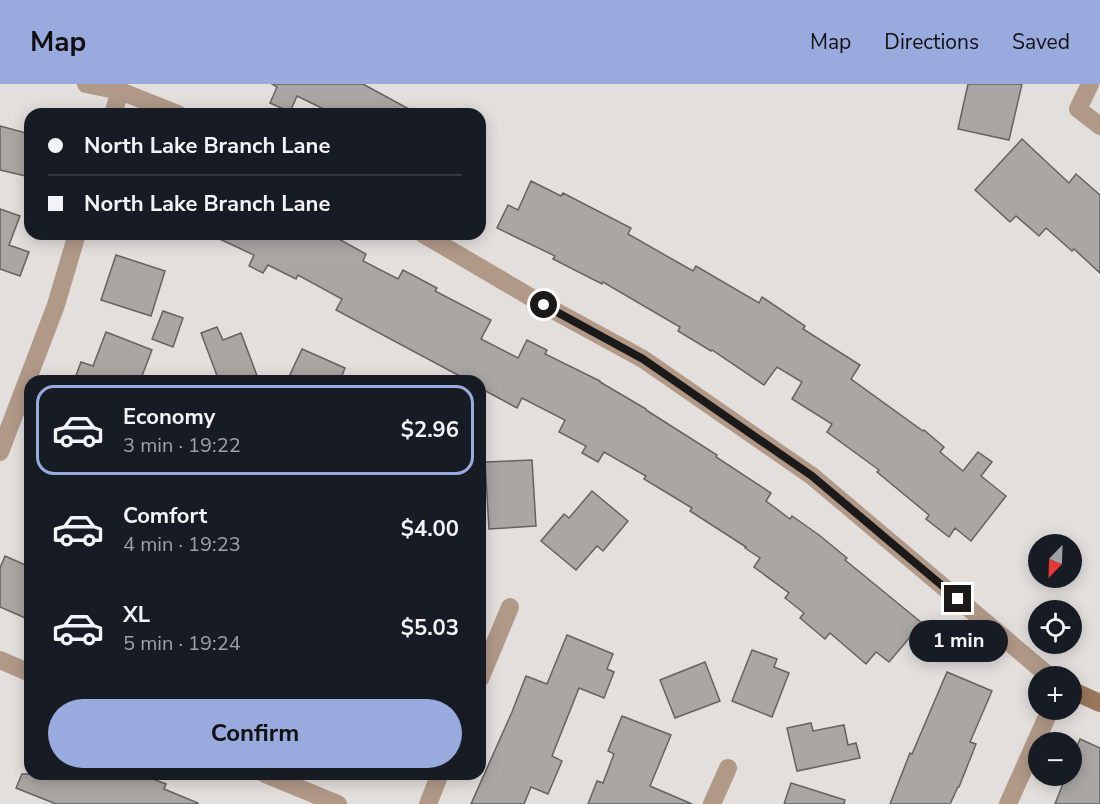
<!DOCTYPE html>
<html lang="en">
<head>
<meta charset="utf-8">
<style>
	:root { --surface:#171b24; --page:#20242c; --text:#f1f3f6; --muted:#9ea1a6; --line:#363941; --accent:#99aade }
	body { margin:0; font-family:"Nunito Sans",sans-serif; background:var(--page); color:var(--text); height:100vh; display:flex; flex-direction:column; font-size:22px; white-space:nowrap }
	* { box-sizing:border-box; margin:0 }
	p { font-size:20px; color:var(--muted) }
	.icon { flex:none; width:33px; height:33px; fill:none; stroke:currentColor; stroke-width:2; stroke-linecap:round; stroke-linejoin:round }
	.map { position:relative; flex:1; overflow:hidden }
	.drawer { position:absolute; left:24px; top:291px; width:462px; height:405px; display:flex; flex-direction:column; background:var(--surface); border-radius:18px; box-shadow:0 3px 15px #0003 }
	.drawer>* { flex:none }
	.guide { position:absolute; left:24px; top:24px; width:462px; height:132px; border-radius:18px; box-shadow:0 3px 15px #0003; display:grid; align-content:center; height:132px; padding:0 24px; background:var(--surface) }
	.needle { width:39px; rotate:203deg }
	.controls { position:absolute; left:1028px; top:450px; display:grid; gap:12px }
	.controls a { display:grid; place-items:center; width:54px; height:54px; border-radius:50%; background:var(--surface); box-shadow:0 3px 15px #0003; font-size:30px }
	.end { position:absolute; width:27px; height:27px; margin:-14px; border:8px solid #1c1a19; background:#fff; box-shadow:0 0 0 3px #fff }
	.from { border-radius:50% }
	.bubble { position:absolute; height:42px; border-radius:21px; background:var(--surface); box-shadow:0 3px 15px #0003; font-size:20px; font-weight:700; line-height:42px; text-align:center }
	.guide b { display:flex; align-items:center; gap:21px; height:57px; font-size:22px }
	.guide b+b { border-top:2px solid var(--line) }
	.guide i { width:15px; height:15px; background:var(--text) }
	ul { padding:10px 0 0; list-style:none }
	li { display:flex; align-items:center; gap:18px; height:90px; margin:0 12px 9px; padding:0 12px; border:3px solid transparent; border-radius:18px }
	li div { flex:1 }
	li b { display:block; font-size:22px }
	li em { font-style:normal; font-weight:700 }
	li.on { border-color:var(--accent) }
	li>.icon { width:54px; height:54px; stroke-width:1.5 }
	.button { display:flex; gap:12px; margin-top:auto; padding:12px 24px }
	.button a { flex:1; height:69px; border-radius:36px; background:var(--accent); color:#111; font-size:24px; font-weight:700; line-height:69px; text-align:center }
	header { display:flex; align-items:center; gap:36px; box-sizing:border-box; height:84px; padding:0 30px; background:var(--accent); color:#111 }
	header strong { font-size:28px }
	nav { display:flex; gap:33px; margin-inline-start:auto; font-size:21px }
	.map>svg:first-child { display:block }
	.building { fill:#a9a6a3; stroke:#656260; stroke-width:1.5 }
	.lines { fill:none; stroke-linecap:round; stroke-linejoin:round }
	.street { stroke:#b19988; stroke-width:18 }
	.secondary { stroke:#9a765d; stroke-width:18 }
	.route { stroke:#1c1a19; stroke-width:8 }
</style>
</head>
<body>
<header>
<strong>Map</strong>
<nav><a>Map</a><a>Directions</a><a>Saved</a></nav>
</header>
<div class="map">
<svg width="1100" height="720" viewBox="0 0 1100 720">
	<rect width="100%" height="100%" fill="#e3dfdc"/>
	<g class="building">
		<path d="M272,0H363L418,30H334L297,12L290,28L270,19L277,3Z"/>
		<path d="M968,0H1022L1009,56L958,45Z"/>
		<path d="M0,42L30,50V93L0,86Z"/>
		<path d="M1022,55L1069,99L1076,90L1100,111V189L1074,165L1072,167L1046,144L1039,152L1016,132L1010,138L975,106Z"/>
		<path d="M531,97L561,112L563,109L631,144L628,150L693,187L696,182L759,219L762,213L805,242L803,245L860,281L851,295L923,347L924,346L944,363L940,368L963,387L978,368L992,378L981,392L1006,412L971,457L955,444L949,453L926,435L929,431L877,388L879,386L827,348L832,340L792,315L802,298L777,283L764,301L712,266L711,267L678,247L680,243L603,198L602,200L553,175L555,172L497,144L508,121L518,126Z"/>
		<path d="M0,125L20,132L9,161L29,168L20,192L0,185Z"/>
		<path d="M209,150H330L366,170L363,177L398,195L403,186L437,204L435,207L491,236L481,255L518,274L527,256L547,266L545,270L600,297V298L646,325V326L717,371L716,373L771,409L766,417L790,435L792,432L819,451L847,474L845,476L922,539L889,578L876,568L866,580L830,549L825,555L800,534L804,529L785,514L789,509L754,483L760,474L745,464L746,463L690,427L692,424L644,395L646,392L604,368L598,378L582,369L586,362L559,348L565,336L522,314L517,324L480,304V297H469L336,226L342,215L298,191L296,195L268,181L263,189L249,182L254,171Z"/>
		<path d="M116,171L165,187L151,232L101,216Z"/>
		<path d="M163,227L183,234L173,263L152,255Z"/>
		<path d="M217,243L223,256L241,249L259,297H219L201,249Z"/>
		<path d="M106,248L152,266L140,297H74L81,278L93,282Z"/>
		<path d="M302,265L345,284L340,297H287Z"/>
		<path d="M532,376L536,442L489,445L485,378Z"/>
		<path d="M592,407L628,437L603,467L597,462L576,486L541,457L564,430L569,434Z"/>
		<path d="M5,472L30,483V536L0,523V484Z"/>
		<path d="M567,551L613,570L607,585L614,588L604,614L579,604L552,672L562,677L548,710L531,703L524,720H471L512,628L526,592L547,600Z"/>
		<path d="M752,566L777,575L774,583L789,589L772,633L732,617Z"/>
		<path d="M705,578L720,617L675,634L660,596Z"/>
		<path d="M947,588L992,607L970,658L976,660L959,703H958L950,720H890L910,669L912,670Z"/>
		<path d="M622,632L671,651L650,702L692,720H588L597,697L603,699L614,670L608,667Z"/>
		<path d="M811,639L813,647L844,641L848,661L856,659L860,674L797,687L787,644Z"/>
		<path d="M1080,655L1100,664V720H1055L1066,692H1071V676Z"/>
		<path d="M22,690H140L166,700L164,705L198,719V720H56L16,704Z"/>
		<path d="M791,699L845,716L844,720H784Z"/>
	</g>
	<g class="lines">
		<g class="street">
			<path d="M86,0L120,7L178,30"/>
			<path d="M1090,0L1078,25L1100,42"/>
			<path d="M113,30L120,7"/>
			<path d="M423,150L544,221L643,275L812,392L1049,592"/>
			<path d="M0,368L56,221L77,150"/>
			<path d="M0,576L30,589"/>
			<path d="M480,595L510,523"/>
			<path d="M265,690L338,720"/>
			<path d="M428,720L440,690"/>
			<path d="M712,720L728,684"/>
			<path d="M1008,720L1050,626"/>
		</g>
		<path class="secondary" d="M1071,606L1100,619"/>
	</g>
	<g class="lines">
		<path class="route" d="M544,221L643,275L812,392L958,515"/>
	</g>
</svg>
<div class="controls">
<a><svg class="needle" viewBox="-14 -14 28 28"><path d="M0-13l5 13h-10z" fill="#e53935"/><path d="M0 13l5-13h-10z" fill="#9ea1a6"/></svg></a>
<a><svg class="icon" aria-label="locate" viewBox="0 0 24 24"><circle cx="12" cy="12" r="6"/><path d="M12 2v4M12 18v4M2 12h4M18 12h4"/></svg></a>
<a>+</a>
<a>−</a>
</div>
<i class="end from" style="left:544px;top:221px"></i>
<i class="end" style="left:958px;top:515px"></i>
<div class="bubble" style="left:909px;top:536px;width:99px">1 min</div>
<div class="guide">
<b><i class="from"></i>North Lake Branch Lane</b>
<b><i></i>North Lake Branch Lane</b>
</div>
<section class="drawer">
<ul>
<li class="on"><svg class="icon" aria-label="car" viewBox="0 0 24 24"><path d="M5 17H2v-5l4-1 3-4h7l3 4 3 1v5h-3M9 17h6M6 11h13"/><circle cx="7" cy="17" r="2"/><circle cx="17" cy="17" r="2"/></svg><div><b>Economy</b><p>3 min · 19:22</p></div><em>$2.96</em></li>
<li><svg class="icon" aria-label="car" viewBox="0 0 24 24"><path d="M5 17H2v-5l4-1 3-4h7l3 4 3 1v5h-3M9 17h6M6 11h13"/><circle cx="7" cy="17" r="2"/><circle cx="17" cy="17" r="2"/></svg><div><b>Comfort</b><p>4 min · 19:23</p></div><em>$4.00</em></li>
<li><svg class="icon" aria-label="car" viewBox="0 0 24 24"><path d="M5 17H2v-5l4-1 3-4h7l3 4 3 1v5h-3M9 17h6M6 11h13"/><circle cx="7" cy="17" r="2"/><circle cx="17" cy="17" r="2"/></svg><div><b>XL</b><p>5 min · 19:24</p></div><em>$5.03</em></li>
</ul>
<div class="button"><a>Confirm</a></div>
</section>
</div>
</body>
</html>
